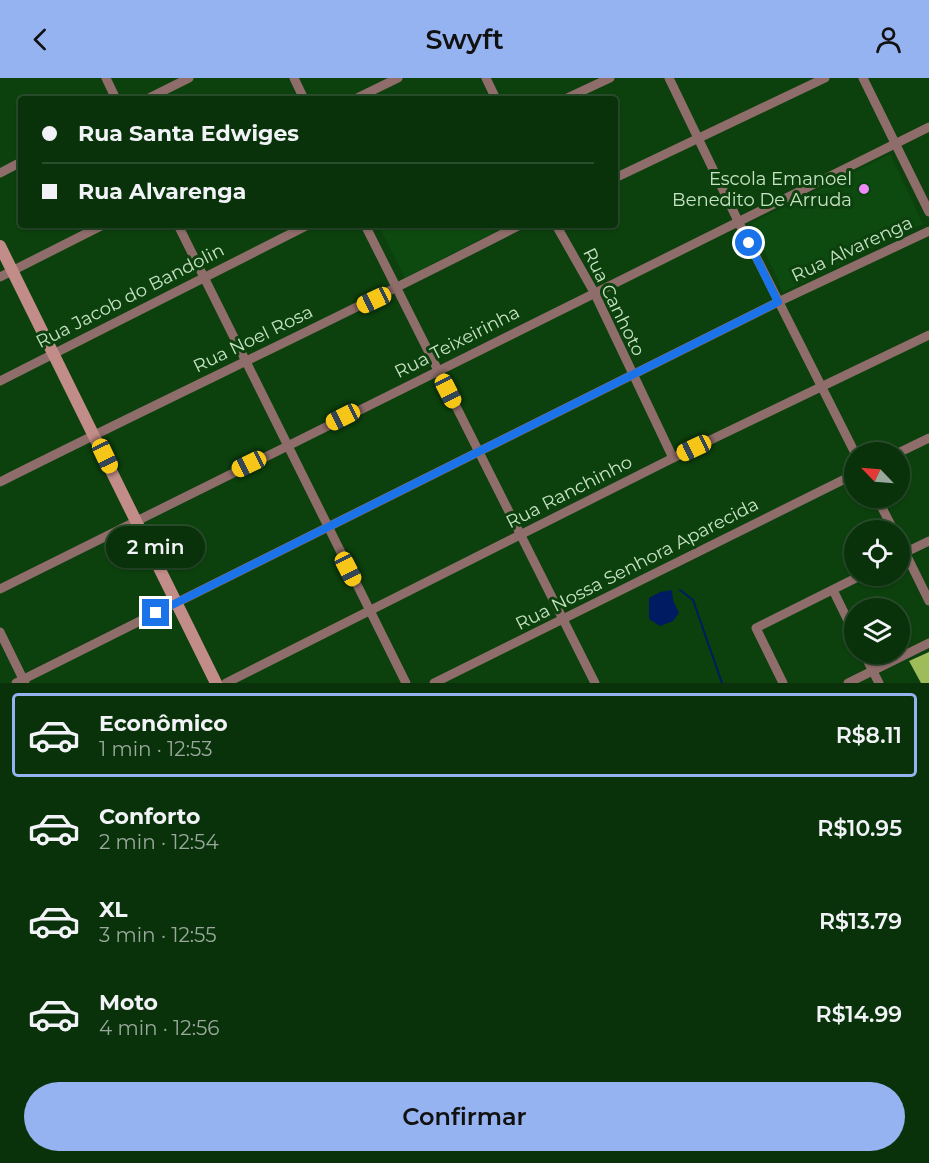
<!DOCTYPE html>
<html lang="pt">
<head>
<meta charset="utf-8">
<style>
	:root { --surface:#09310a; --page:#173d18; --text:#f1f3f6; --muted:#99a99c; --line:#294c2b; --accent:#95b2f1 }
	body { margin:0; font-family:Montserrat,sans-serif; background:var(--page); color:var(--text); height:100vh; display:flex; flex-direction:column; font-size:22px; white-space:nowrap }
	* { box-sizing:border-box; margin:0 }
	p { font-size:20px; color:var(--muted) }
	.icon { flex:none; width:33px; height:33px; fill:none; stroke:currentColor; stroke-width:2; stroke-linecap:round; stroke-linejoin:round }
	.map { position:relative; height:605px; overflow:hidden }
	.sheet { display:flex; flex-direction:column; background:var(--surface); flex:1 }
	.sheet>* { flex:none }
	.banner { position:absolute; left:18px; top:18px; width:600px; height:132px; border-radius:6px; box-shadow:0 2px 4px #0004,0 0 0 2px var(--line); display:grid; align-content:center; height:132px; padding:0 24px; background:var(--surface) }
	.needle { width:39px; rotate:295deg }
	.tools { position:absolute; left:844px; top:364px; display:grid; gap:12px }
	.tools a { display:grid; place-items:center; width:66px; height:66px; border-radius:50%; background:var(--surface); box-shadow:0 2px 4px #0004,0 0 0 2px var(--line); font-size:30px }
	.end { position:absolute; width:27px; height:27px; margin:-14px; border:8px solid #1a73e8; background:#fff; box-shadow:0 0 0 3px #fff }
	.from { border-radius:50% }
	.bubble { position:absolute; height:42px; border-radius:21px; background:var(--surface); box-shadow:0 2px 4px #0004,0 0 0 2px var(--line); font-size:20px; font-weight:600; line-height:42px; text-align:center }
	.car { position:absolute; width:18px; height:36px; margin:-18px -9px; border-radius:8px; box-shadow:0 0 4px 2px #0007; background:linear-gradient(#f5c518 24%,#345 0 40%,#f5c518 0 76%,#345 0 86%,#f5c518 0) }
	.banner b { display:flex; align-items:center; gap:21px; height:57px; font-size:22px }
	.banner b+b { border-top:2px solid var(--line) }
	.banner i { width:15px; height:15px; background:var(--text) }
	ul { padding:10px 0 0; list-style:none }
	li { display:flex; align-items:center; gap:18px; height:84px; margin:0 12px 9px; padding:0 12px; border:3px solid transparent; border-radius:6px }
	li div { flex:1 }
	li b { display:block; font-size:22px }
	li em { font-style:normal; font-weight:600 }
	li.on { border-color:var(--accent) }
	li>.icon { width:54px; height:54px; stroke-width:1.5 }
	.cta { display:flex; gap:12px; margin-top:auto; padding:12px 24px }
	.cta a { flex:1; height:69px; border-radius:36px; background:var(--accent); color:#111; font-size:24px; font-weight:600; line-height:69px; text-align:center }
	header { display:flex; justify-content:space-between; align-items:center; height:78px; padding:0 24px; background:var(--accent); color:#111; font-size:27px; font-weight:600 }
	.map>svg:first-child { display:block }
	.built { fill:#0d4a0f }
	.water { fill:#011b62 }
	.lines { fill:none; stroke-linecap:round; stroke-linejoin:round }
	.stream { stroke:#011b62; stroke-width:2 }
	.building { fill:#9fbc5a }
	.street { stroke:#8f6d6b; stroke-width:9 }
	.secondary { stroke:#c28c88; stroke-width:12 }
	.route { stroke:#1a73e8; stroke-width:8 }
	.poi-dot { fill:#ed8cf9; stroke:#0c410d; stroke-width:2 }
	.labels { text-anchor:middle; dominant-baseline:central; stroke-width:6; stroke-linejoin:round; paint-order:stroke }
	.poi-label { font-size:18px; fill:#c7e3c5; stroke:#0c410d; text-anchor:end }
	.street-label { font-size:18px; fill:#c7e3c5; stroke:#0c410d }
</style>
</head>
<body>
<header><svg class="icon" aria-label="back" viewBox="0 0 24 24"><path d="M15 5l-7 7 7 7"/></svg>Swyft<svg class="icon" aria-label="person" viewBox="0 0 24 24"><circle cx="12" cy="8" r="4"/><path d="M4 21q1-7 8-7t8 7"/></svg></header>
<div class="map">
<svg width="929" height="605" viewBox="0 0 929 605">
	<rect width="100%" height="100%" fill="#0c410d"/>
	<g class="built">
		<path d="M890,76L923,146L783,214L752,145Z"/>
		<path d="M378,147H507L405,200Z"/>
	</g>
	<path class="water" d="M672,512L673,522L679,535L673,543L660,548L649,541V520L660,514Z"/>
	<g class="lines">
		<path class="stream" d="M680,512L693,522L722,605"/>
	</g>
	<path class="building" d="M929,574V605H921L909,583Z"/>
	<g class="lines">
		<g class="street">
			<path d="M106,0L116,21"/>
			<path d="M294,0L304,21"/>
			<path d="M486,0L496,21"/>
			<path d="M669,0L739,145L855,375"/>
			<path d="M863,0L929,134"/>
			<path d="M147,21L189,0"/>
			<path d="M355,21L398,0"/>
			<path d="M565,21L610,0"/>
			<path d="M0,95L21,84"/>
			<path d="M615,100L825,0"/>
			<path d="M178,147L406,605"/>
			<path d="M365,147L595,605"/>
			<path d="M556,147L594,214L673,380"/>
			<path d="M0,199L103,147"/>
			<path d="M0,303L308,147"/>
			<path d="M898,375L929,360"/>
			<path d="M0,404C173,317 348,236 520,147"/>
			<path d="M877,420L894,453"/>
			<path d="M900,464L929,523"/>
			<path d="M902,476L929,463"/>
			<path d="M0,511L929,49"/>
			<path d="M833,512L855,557"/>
			<path d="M0,554L25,605"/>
			<path d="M864,576L879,605"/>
			<path d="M16,605L778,224L929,153"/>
			<path d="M226,605L673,380L929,257"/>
			<path d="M434,605L855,396"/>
			<path d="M783,605L756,550L860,498"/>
			<path d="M848,605L929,565"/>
		</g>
		<path class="secondary" d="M0,168L216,605"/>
	</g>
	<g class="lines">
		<path class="route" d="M156,535L778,224L749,165"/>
	</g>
	<circle class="poi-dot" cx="864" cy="111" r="6"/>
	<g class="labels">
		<g class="poi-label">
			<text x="852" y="101">Escola Emanoel<tspan x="852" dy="21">Benedito De Arruda</tspan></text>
		</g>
		<g class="street-label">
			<text transform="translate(852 171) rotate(-25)">Rua Alvarenga</text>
			<text transform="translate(130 218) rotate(-27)">Rua Jacob do Bandolin</text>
			<text transform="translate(614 224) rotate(64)">Rua Canhoto</text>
			<text transform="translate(253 261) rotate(-26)">Rua Noel Rosa</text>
			<text transform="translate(457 264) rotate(-27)">Rua Teixeirinha</text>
			<text transform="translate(569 414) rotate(-27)">Rua Ranchinho</text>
			<text transform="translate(637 486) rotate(-27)">Rua Nossa Senhora Aparecida</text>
		</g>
	</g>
</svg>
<div class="tools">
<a><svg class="needle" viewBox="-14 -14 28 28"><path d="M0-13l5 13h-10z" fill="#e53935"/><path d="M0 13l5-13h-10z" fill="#99a99c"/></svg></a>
<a><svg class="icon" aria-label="locate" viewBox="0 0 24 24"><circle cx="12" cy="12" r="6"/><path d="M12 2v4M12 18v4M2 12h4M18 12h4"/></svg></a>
<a><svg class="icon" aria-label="layers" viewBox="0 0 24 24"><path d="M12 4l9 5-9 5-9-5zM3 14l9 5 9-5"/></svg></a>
</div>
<i class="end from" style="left:749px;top:165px"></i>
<i class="end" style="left:156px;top:535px"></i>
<div class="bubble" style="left:106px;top:448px;width:99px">2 min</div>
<i class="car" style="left:374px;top:222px;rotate:245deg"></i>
<i class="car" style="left:448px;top:313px;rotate:153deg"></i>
<i class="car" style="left:343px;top:339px;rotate:243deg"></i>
<i class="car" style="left:694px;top:370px;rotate:245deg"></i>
<i class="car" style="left:105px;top:378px;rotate:155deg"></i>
<i class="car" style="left:249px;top:386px;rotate:244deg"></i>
<i class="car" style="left:348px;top:491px;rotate:153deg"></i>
<div class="banner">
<b><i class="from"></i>Rua Santa Edwiges</b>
<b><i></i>Rua Alvarenga</b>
</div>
</div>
<section class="sheet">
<ul>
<li class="on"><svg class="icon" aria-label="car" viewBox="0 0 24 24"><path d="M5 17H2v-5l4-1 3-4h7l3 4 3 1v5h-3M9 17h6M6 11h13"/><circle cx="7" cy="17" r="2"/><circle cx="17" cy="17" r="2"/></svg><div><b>Econômico</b><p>1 min · 12:53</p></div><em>R$8.11</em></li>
<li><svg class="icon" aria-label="car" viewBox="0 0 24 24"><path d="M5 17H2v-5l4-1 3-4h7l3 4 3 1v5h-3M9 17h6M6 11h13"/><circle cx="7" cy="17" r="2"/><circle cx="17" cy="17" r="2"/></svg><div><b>Conforto</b><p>2 min · 12:54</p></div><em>R$10.95</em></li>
<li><svg class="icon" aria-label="car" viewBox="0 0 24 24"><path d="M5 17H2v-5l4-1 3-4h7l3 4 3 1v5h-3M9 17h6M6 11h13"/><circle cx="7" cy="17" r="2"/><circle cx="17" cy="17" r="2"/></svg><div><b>XL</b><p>3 min · 12:55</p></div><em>R$13.79</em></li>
<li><svg class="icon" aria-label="car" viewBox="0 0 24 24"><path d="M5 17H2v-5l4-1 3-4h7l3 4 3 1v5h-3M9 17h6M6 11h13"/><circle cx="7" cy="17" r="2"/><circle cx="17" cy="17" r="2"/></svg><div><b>Moto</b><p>4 min · 12:56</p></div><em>R$14.99</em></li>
</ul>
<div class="cta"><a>Confirmar</a></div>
</section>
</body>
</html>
